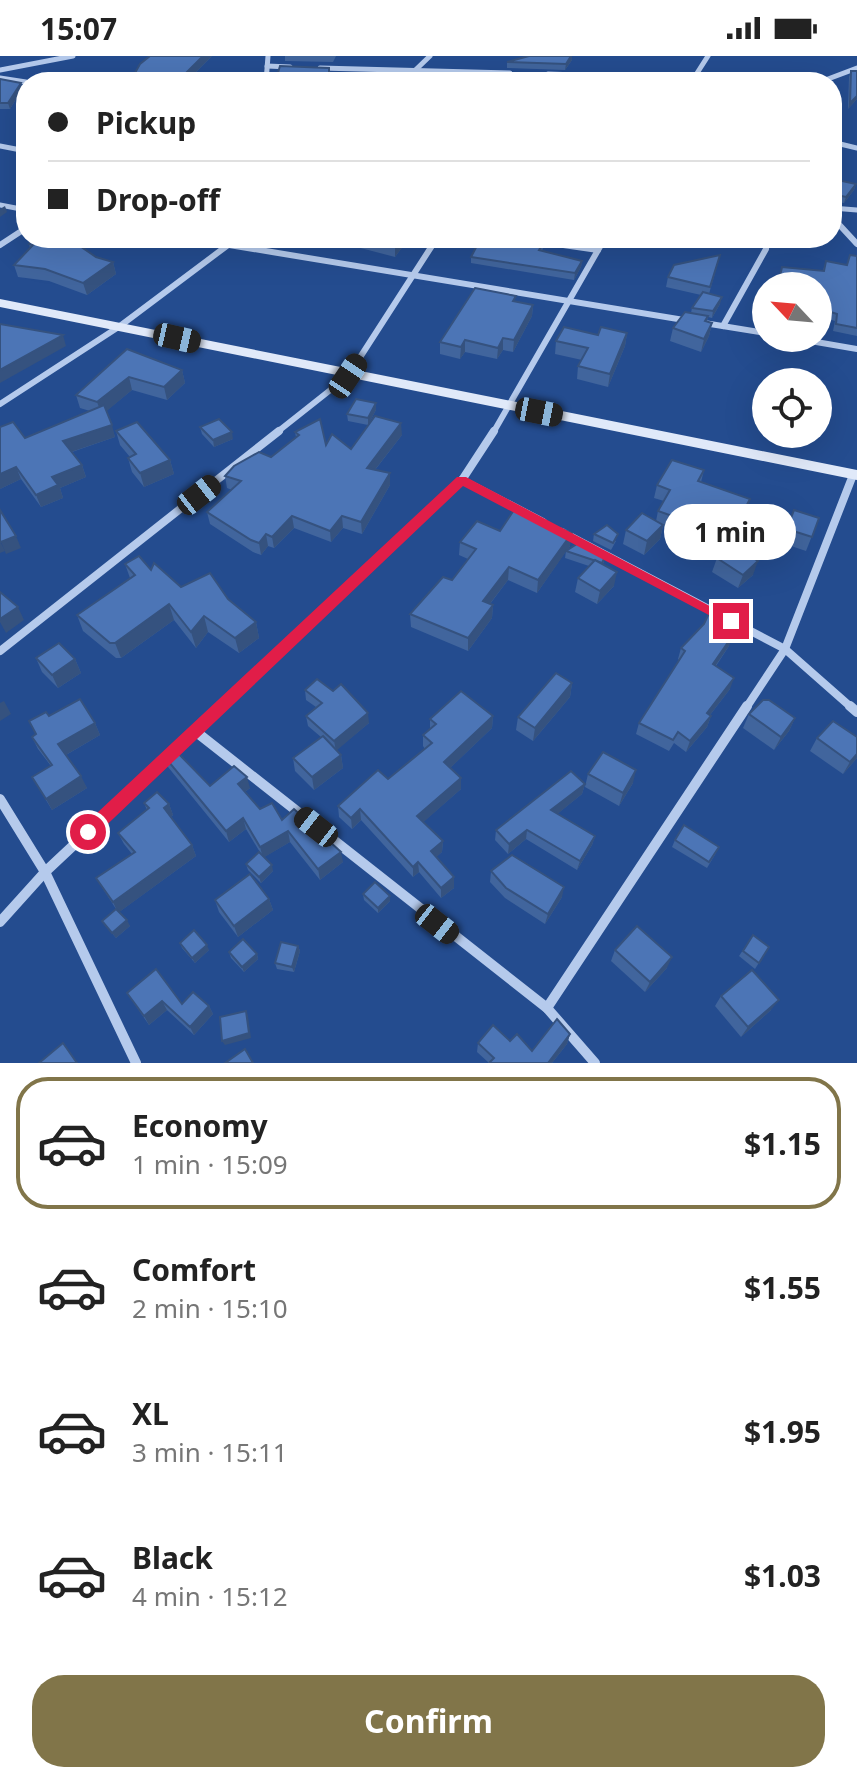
<!DOCTYPE html>
<html lang="en">
<head>
<meta charset="utf-8">
<style>
	:root { --surface:#fff; --page:#f2f2f2; --text:#222; --muted:#767676; --line:#e0e0e0; --accent:#817549 }
	body { margin:0; font-family:"Noto Sans",sans-serif; background:var(--page); color:var(--text); height:100vh; display:flex; flex-direction:column; font-size:30px; white-space:nowrap }
	* { box-sizing:border-box; margin:0 }
	p { font-size:26px; color:var(--muted) }
	.icon { flex:none; width:44px; height:44px; fill:none; stroke:currentColor; stroke-width:2; stroke-linecap:round; stroke-linejoin:round }
	.map { position:relative; height:1007px; overflow:hidden }
	.panel { display:flex; flex-direction:column; background:var(--surface); flex:1 }
	.panel>* { flex:none }
	.guide { position:absolute; left:16px; top:16px; width:826px; height:176px; border-radius:32px; box-shadow:0 8px 32px #0002; display:grid; align-content:center; height:176px; padding:0 32px; background:var(--surface) }
	.needle { width:52px; rotate:296deg }
	.buttons { position:absolute; left:752px; top:216px; display:grid; gap:16px }
	.buttons a { display:grid; place-items:center; width:80px; height:80px; border-radius:50%; background:var(--surface); box-shadow:0 8px 32px #0002; font-size:40px }
	.end { position:absolute; width:36px; height:36px; margin:-18px; border:10px solid #e11d48; background:#fff; box-shadow:0 0 0 4px #fff }
	.from { border-radius:50% }
	.bubble { position:absolute; height:56px; border-radius:28px; background:var(--surface); box-shadow:0 8px 32px #0002; font-size:26px; font-weight:700; line-height:56px; text-align:center }
	.car { position:absolute; width:24px; height:48px; margin:-24px -12px; border-radius:10px; box-shadow:0 0 6px 2px #0007; background:linear-gradient(#222 24%,#8ab4d8 0 40%,#222 0 76%,#8ab4d8 0 86%,#222 0) }
	.guide b { display:flex; align-items:center; gap:28px; height:76px; font-size:30px }
	.guide b+b { border-top:2px solid var(--line) }
	.guide i { width:20px; height:20px; background:var(--text) }
	ul { padding:14px 0 0; list-style:none }
	li { display:flex; align-items:center; gap:24px; height:132px; margin:0 16px 12px; padding:0 16px; border:4px solid transparent; border-radius:32px }
	li div { flex:1 }
	li b { display:block; font-size:30px }
	li em { font-style:normal; font-weight:700 }
	li.active { border-color:var(--accent) }
	li>.icon { width:72px; height:72px; stroke-width:1.5 }
	.cta { display:flex; gap:16px; margin-top:auto; padding:16px 32px }
	.cta a { flex:1; height:92px; border-radius:32px; background:var(--accent); color:#fff; font-size:32px; font-weight:700; line-height:92px; text-align:center }
	.status { display:flex; justify-content:space-between; align-items:center; height:56px; padding:0 40px; background:var(--surface); direction:ltr }
	.status svg { height:22px; fill:currentColor }
	.map>svg:first-child { display:block }
	.lines { fill:none; stroke-linecap:round; stroke-linejoin:round }
	.street-far3 { stroke:#b5caec; stroke-width:5 }
	.street-far2 { stroke:#b5caec; stroke-width:6 }
	.street-far1 { stroke:#b5caec; stroke-width:8 }
	.street { stroke:#b5caec; stroke-width:10 }
	.secondary { fill:#e0e9f9; fill-rule:evenodd }
	.wall { fill:#41659d }
	.shaded-wall { fill:#35527f }
	.building { fill:#4c75b6; stroke:#35527f; stroke-width:2 }
	.route { fill:#e11d48 }
</style>
</head>
<body>
<div class="status"><b>15:07</b><svg viewBox="0 0 49 12"><path d="M0 12V9h3v3zM5 12V6h3v6zM10 12V3h3v9zM15 12V0h3v12zM26 1h20v11H26zM47 4h2v5h-2z"/></svg></div>
<div class="map">
<svg width="857" height="1007" viewBox="0 0 857 1007">
	<rect width="100%" height="100%" fill="#244c8f"/>
	<g class="lines">
		<g class="street-far3">
			<path d="M267,10L290,11"/>
			<path d="M320,12L510,17"/>
			<path d="M0,14L73,0"/>
			<path d="M548,18L694,23"/>
			<path d="M0,22L26,26"/>
			<path d="M692,25L708,0"/>
			<path d="M266,26L268,0"/>
			<path d="M403,26L430,0"/>
			<path d="M820,26L857,12"/>
			<path d="M832,86L857,92"/>
			<path d="M0,90L26,95"/>
			<path d="M0,149L26,154"/>
			<path d="M832,152L857,154"/>
			<path d="M832,160L836,165"/>
		</g>
		<g class="street-far2">
			<path d="M834,163L857,188"/>
			<path d="M187,182L690,265"/>
			<path d="M515,182L598,194"/>
			<path d="M0,189L26,172"/>
			<path d="M704,267L766,277"/>
			<path d="M723,270L766,193"/>
			<path d="M793,282L857,293"/>
			<path d="M0,348L120,270L228,189L232,182"/>
			<path d="M276,377L348,320L437,182"/>
			<path d="M493,377L605,182"/>
		</g>
		<g class="street-far1">
			<path d="M462,424L543,466"/>
			<path d="M562,476L785,593L852,652"/>
			<path d="M0,595L279,375"/>
			<path d="M220,652L462,424L494,375"/>
			<path d="M746,652L785,593L853,419"/>
		</g>
		<g class="street">
			<path d="M850,650L857,656"/>
			<path d="M195,675L547,952L595,1007"/>
			<path d="M0,743L45,816L136,1007"/>
			<path d="M0,866L45,816L222,650"/>
			<path d="M547,952L747,650"/>
		</g>
		<path class="secondary" d="M0,243L857,414V424L0,251Z"/>
	</g>
	<g class="wall">
		<path d="M212,0L186,26H130Z"/>
		<path d="M285,0H336L333,6L285,5Z"/>
		<path d="M528,0H572V4L565,14L507,12V6Z"/>
		<path d="M851,15H857V43L848,53L849,21Z"/>
		<path d="M559,19L557,26H496V23Z"/>
		<path d="M277,20L329,26H278Z"/>
		<path d="M0,23L22,33L10,53H0Z"/>
		<path d="M832,124L856,128L854,134L844,147L832,145Z"/>
		<path d="M352,182H409L395,201L353,190Z"/>
		<path d="M84,186L78,189L96,201L113,206L116,218L87,239L49,225L18,221L14,209L30,192L29,188Z"/>
		<path d="M543,192L542,195L582,205L581,211L574,224L471,207V201Z"/>
		<path d="M720,199L709,238L720,248L712,262L708,261L707,265L712,267L709,280L701,296L670,285L673,272L691,257L692,252L701,239L666,231L668,221Z"/>
		<path d="M857,200V280L833,275L835,265L818,260V230L826,205L847,209Z"/>
		<path d="M766,240V267H763L765,259L759,258Z"/>
		<path d="M516,245L533,249L532,260L513,296L503,294L497,303L465,296L460,303L440,298V286Z"/>
		<path d="M627,277L625,290L608,331L577,323L578,310L582,304L555,298L556,285L598,279Z"/>
		<path d="M127,293L182,314L185,327L167,344L132,334L106,355L115,381L72,396L82,409L86,421L60,432L63,442L41,451L21,423L0,433L25,382L90,355L80,352L76,339Z"/>
		<path d="M376,347V354L368,369L348,365L347,358Z"/>
		<path d="M200,371L233,383L214,391L202,378Z"/>
		<path d="M116,375L170,404L174,418L144,431L132,416L128,402L130,401L120,389Z"/>
		<path d="M295,376L326,389L351,393L402,379L375,414L390,429L362,478L343,472L331,486L294,472L274,492L268,490L261,499L253,496L210,468L207,456L232,434L227,432L225,420L271,401L296,381Z"/>
		<path d="M704,414L701,426L750,443L738,470L727,466L716,489L663,470L660,483L644,499L623,488L626,474L656,465L658,455L664,445L654,442L657,429Z"/>
		<path d="M794,454L819,462L806,495L782,487Z"/>
		<path d="M500,475L570,490L567,495L606,499L603,508L614,530L597,548L575,536L578,522L589,510L565,502L566,495L537,537L508,524L490,548L493,549L492,562L468,595L411,571L410,558L452,524L468,503L459,499L460,486Z"/>
		<path d="M594,478L616,485L611,494L593,485Z"/>
		<path d="M717,502L753,519L738,532L712,516Z"/>
		<path d="M125,508L151,514L181,531L228,543L256,566L259,582L239,597L208,576L196,592L174,564L121,602H116L83,575L77,559L130,522Z"/>
		<path d="M721,573L729,590L716,610L730,633L710,659L711,660L707,671L686,696L674,687L669,695L636,678L639,667L679,604L678,603L681,592Z"/>
		<path d="M36,602L75,603L81,617L58,632L42,616Z"/>
		<path d="M572,627L570,641L533,685L516,674L518,661Z"/>
		<path d="M305,634L369,667L336,694L341,699L343,712L314,734L295,715L293,702L321,681L308,670L306,660L316,651L306,644Z"/>
		<path d="M749,658L795,662L789,675L774,694L743,672Z"/>
		<path d="M49,660L95,667L100,679L66,699L87,732L52,754L32,721L51,710L38,693L32,681L36,678Z"/>
		<path d="M493,660L492,672L450,712L461,722V733L423,766L443,785L442,796L436,801L454,821V832L441,842L419,816L413,821L361,764L352,773L339,761L338,750L388,723L425,693L423,690V679L430,673V663Z"/>
		<path d="M817,682L857,702L843,718L810,695Z"/>
		<path d="M164,700L210,730L250,732L245,736L260,753L282,764L343,806L320,824L290,786L264,801L273,815L261,827L248,814L246,808L261,798L246,773L229,786L168,711Z"/>
		<path d="M588,718L633,727L619,750L585,731Z"/>
		<path d="M585,728L582,738L557,758L595,780L592,789L577,814L526,783L508,798L495,784L496,774Z"/>
		<path d="M144,747L169,748L173,759L171,761L192,789L196,800L119,856L130,870L116,882L102,865L116,853L96,822L132,798L124,788L118,777L147,754Z"/>
		<path d="M675,784L716,797L707,812L672,791Z"/>
		<path d="M491,815L562,841L545,868L505,842L490,826Z"/>
		<path d="M363,838L390,845L378,857L364,844Z"/>
		<path d="M269,843L273,854L238,881L219,856L215,844Z"/>
		<path d="M753,879L769,891L755,913L739,900Z"/>
		<path d="M180,887L209,894L195,907L182,892Z"/>
		<path d="M298,890L300,895L294,916L277,913L275,907Z"/>
		<path d="M615,894L667,912L645,936L611,905Z"/>
		<path d="M229,896L257,898L258,903L244,916L231,902Z"/>
		<path d="M127,937L182,948L209,950L213,958L194,979L167,954L149,969Z"/>
		<path d="M721,940L771,954L741,981L715,950Z"/>
		<path d="M570,978L567,988L552,1007H489L477,996L478,987L510,985L532,995Z"/>
	</g>
	<g class="shaded-wall">
		<path d="M203,0H212L186,26H185L184,19Z"/>
		<path d="M571,0H572V4L565,14L566,8Z"/>
		<path d="M21,27L22,33L10,53L8,47Z"/>
		<path d="M857,40V43L848,53L850,47Z"/>
		<path d="M856,128L854,134L844,147L846,141Z"/>
		<path d="M5,150L7,156L0,161V153Z"/>
		<path d="M68,182H83L84,186L71,194Z"/>
		<path d="M399,182H409L395,201V187Z"/>
		<path d="M582,205L581,211L574,224L575,217Z"/>
		<path d="M113,206L116,218L87,239L83,227Z"/>
		<path d="M722,241L720,248L712,262L713,255Z"/>
		<path d="M533,249L532,260L513,296L514,284Z"/>
		<path d="M712,267L709,280L701,296L704,283Z"/>
		<path d="M627,277L625,290L608,331L610,318Z"/>
		<path d="M63,279L66,290L0,327V314Z"/>
		<path d="M503,282V294L497,303L498,292Z"/>
		<path d="M465,284V296L460,303L461,291Z"/>
		<path d="M182,314L185,327L167,344L164,331Z"/>
		<path d="M129,321L132,334L102,359L97,346Z"/>
		<path d="M376,347V354L368,369V362Z"/>
		<path d="M401,367L402,379L367,424V412Z"/>
		<path d="M112,369L115,381L68,397L63,385Z"/>
		<path d="M232,376L233,383L214,391L213,384Z"/>
		<path d="M170,404L174,418L144,431L140,417Z"/>
		<path d="M82,409L86,421L60,432L63,442L41,451L36,439L52,421Z"/>
		<path d="M16,411L21,423L0,433V418Z"/>
		<path d="M390,417V429L362,478L361,466Z"/>
		<path d="M730,454L727,466L716,489L720,477Z"/>
		<path d="M292,460L294,472L274,492L272,481Z"/>
		<path d="M342,460L343,472L331,486L330,475Z"/>
		<path d="M663,469L660,483L644,499L647,485Z"/>
		<path d="M572,477L570,490L537,537L538,524Z"/>
		<path d="M266,478L268,490L261,499L259,487Z"/>
		<path d="M16,480L21,492L6,498L1,486Z"/>
		<path d="M0,485L5,495L0,497Z"/>
		<path d="M758,505L753,519L738,532L743,519Z"/>
		<path d="M509,511L508,524L482,558L483,545Z"/>
		<path d="M617,516L614,530L597,548L600,535Z"/>
		<path d="M169,548L174,564L121,602L115,587Z"/>
		<path d="M493,549L492,562L468,595V582Z"/>
		<path d="M18,551L24,564L6,577L0,566V563Z"/>
		<path d="M204,560L208,576L196,592L191,576Z"/>
		<path d="M256,566L259,582L239,597L235,582Z"/>
		<path d="M733,579L729,590L709,619L713,608Z"/>
		<path d="M75,603L81,617L58,632L52,619Z"/>
		<path d="M734,622L730,633L703,668L707,657Z"/>
		<path d="M572,627L570,641L533,685L535,672Z"/>
		<path d="M4,645L11,658L0,665V647Z"/>
		<path d="M368,657L369,667L336,695L334,685Z"/>
		<path d="M493,660L492,672L444,718V706Z"/>
		<path d="M711,660L707,671L686,696L690,685Z"/>
		<path d="M795,662L789,675L774,694L781,681Z"/>
		<path d="M95,667L100,679L64,700L58,688Z"/>
		<path d="M857,698V702L843,718L850,706Z"/>
		<path d="M341,699L343,712L314,734L312,721Z"/>
		<path d="M636,714L633,727L619,750L623,737Z"/>
		<path d="M81,720L87,732L52,754L46,743Z"/>
		<path d="M247,721L250,732L241,739L238,728Z"/>
		<path d="M461,722V733L418,771L417,760Z"/>
		<path d="M585,728L582,738L550,764L551,754Z"/>
		<path d="M169,748L173,759L168,763L164,752Z"/>
		<path d="M360,753L361,764L352,773L351,762Z"/>
		<path d="M243,762L246,773L229,786L226,775Z"/>
		<path d="M527,774L526,783L508,798L509,788Z"/>
		<path d="M288,775L290,786L263,802L260,791Z"/>
		<path d="M595,780L592,789L577,814L580,805Z"/>
		<path d="M443,785L442,796L431,806V795Z"/>
		<path d="M192,789L196,800L118,857L113,846Z"/>
		<path d="M341,796L343,806L320,824L318,813Z"/>
		<path d="M418,806L419,816L413,821V811Z"/>
		<path d="M272,809L273,815L261,827L259,821Z"/>
		<path d="M454,821V832L441,842V832Z"/>
		<path d="M564,831L562,841L545,868L548,858Z"/>
		<path d="M390,840V845L378,857V852Z"/>
		<path d="M269,843L273,854L238,881L234,870Z"/>
		<path d="M127,864L130,870L116,882L112,877Z"/>
		<path d="M207,889L209,894L195,907L192,902Z"/>
		<path d="M298,890L300,895L294,916L292,911Z"/>
		<path d="M257,898L258,903L244,916L242,911Z"/>
		<path d="M672,901L667,912L645,936L650,926Z"/>
		<path d="M779,944L771,954L741,981L748,971Z"/>
		<path d="M162,945L167,954L149,969L144,960Z"/>
		<path d="M209,950L213,958L194,979L190,971Z"/>
		<path d="M246,955L248,960L251,982L225,989L222,985Z"/>
		<path d="M570,978L567,988L552,1007H548Z"/>
	</g>
	<g class="building">
		<path d="M150,0H203L184,19L171,18L167,26H130L140,8Z"/>
		<path d="M529,0H571L566,8L507,6Z"/>
		<path d="M280,10L329,12V26H301L302,22L277,20Z"/>
		<path d="M851,15H857V40L850,47Z"/>
		<path d="M500,17L559,19L552,26L496,23Z"/>
		<path d="M639,21H645L644,26H637Z"/>
		<path d="M0,23L21,27L8,47H0Z"/>
		<path d="M833,123L856,128L846,141L832,138Z"/>
		<path d="M34,182H68L96,201L113,206L83,227L45,213L14,209L33,189L29,188Z"/>
		<path d="M374,182H399L395,187Z"/>
		<path d="M481,182H520L544,186L539,194L582,205L575,217L471,201Z"/>
		<path d="M720,199L710,231L668,221L674,209Z"/>
		<path d="M850,199L857,200V272L836,268L837,258L818,252V230H778L782,211L824,215L826,205L847,209Z"/>
		<path d="M475,232L516,240L513,245L533,249L514,284L503,282L498,292L465,284L461,291L440,286Z"/>
		<path d="M703,236L722,241L713,255L692,252Z"/>
		<path d="M766,240V252H761Z"/>
		<path d="M685,256L708,260L705,265L712,267L704,283L673,272Z"/>
		<path d="M0,268L63,279L0,314Z"/>
		<path d="M564,271L598,279L601,271L627,277L610,318L578,310L588,292L556,285Z"/>
		<path d="M127,293L182,314L164,331L129,321L97,346L76,339Z"/>
		<path d="M356,343L376,347L368,362L347,358Z"/>
		<path d="M104,349L112,369L63,385L82,409L52,421L58,429L36,439L16,411L0,418V371L13,366L25,382Z"/>
		<path d="M375,360L401,367L367,412L390,417L361,466L342,460L330,475L292,460L272,481L266,478L259,487L251,484L207,456L241,425L225,420L234,410L259,396L271,401L299,379L295,376L320,363L326,389L332,378L351,393Z"/>
		<path d="M219,363L232,376L213,384L200,371Z"/>
		<path d="M137,366L170,404L140,417L128,402L136,398L116,375Z"/>
		<path d="M672,404L704,414L698,425L750,443L742,458L730,454L720,477L658,455L670,434L657,429Z"/>
		<path d="M0,454L16,480L1,486L0,485Z"/>
		<path d="M514,454L572,477L538,524L509,511L483,545L493,549L468,582L410,558L443,521L452,524L476,493L460,486L477,465L500,475Z"/>
		<path d="M794,454L819,462L812,481L787,473Z"/>
		<path d="M642,457L663,469L647,485L626,474Z"/>
		<path d="M607,469L618,478L613,487L594,478Z"/>
		<path d="M580,486L606,499L602,507L566,495Z"/>
		<path d="M731,489L758,505L743,519L717,502Z"/>
		<path d="M139,500L151,514L154,507L181,531L210,517L228,543L256,566L235,582L204,560L191,576L169,548L115,587H110L77,559L135,519L125,508Z"/>
		<path d="M595,504L617,516L600,535L578,522Z"/>
		<path d="M0,536L18,551L0,563Z"/>
		<path d="M712,551L727,557L719,572L733,579L713,608L734,622L707,657L711,660L690,685L678,676L673,684L639,667L685,595L681,592L704,568Z"/>
		<path d="M59,587L75,603L52,619L36,602Z"/>
		<path d="M556,617L572,627L535,672L518,661Z"/>
		<path d="M317,623L333,635L341,628L368,657L334,685L306,660L322,647L305,634Z"/>
		<path d="M461,635L493,660L444,706L461,722L417,760L443,785L431,795L454,821L441,832L418,806L413,811L360,753L351,762L338,750L378,714L388,723L432,687L423,679L436,668L430,663Z"/>
		<path d="M80,643L95,667L58,688L81,720L46,743L32,721L52,709L32,681L36,678L29,665L46,656L49,660Z"/>
		<path d="M763,644H769L795,662L781,681L749,658Z"/>
		<path d="M833,665L857,681V698L850,706L817,682Z"/>
		<path d="M323,680L341,699L312,721L293,702Z"/>
		<path d="M173,692L210,730L234,710L247,721L238,728L260,753L272,747L282,764L294,753L341,796L318,813L288,775L260,791L243,762L226,775L164,700Z"/>
		<path d="M603,696L636,714L623,737L588,718Z"/>
		<path d="M571,715L585,728L551,754L595,780L580,805L527,774L509,788L496,774Z"/>
		<path d="M157,736L169,748L164,752L192,789L113,846L96,822L135,796L118,777L149,752L144,747Z"/>
		<path d="M684,769L719,791L709,806L675,784Z"/>
		<path d="M259,796L272,809L259,821L246,808Z"/>
		<path d="M512,799L564,831L548,858L506,832L491,815Z"/>
		<path d="M250,818L269,843L234,870L215,844Z"/>
		<path d="M375,826L390,840L378,852L363,838Z"/>
		<path d="M116,853L127,864L112,877L102,865Z"/>
		<path d="M637,870L672,901L650,926L615,894Z"/>
		<path d="M194,874L207,889L192,902L180,887Z"/>
		<path d="M753,879L769,891L759,907L743,895Z"/>
		<path d="M243,883L257,898L242,911L229,896Z"/>
		<path d="M281,886L298,890L292,911L275,907Z"/>
		<path d="M156,913L182,948L193,936L209,950L190,971L162,945L144,960L127,937Z"/>
		<path d="M752,914L779,944L748,971L721,940Z"/>
		<path d="M246,955L249,977L222,985L220,961Z"/>
		<path d="M557,963L570,978L548,1007H491L490,1006L494,1002L478,987L493,969L510,985L517,978L532,995Z"/>
		<path d="M63,987L77,1007H39Z"/>
		<path d="M245,993L253,1007H225Z"/>
	</g>
	<path class="route" d="M457,421H466L738,565L736,568H726L463,430L94,781H82V771Z"/>
</svg>
<div class="buttons">
<a><svg class="needle" viewBox="-14 -14 28 28"><path d="M0-13l5 13h-10z" fill="#e53935"/><path d="M0 13l5-13h-10z" fill="#767676"/></svg></a>
<a><svg class="icon" aria-label="locate" viewBox="0 0 24 24"><circle cx="12" cy="12" r="6"/><path d="M12 2v4M12 18v4M2 12h4M18 12h4"/></svg></a>
</div>
<i class="end from" style="left:88px;top:776px"></i>
<i class="end" style="left:731px;top:565px"></i>
<div class="bubble" style="left:664px;top:448px;width:132px">1 min</div>
<i class="car" style="left:177px;top:282px;rotate:103deg"></i>
<i class="car" style="left:348px;top:320px;rotate:34deg"></i>
<i class="car" style="left:539px;top:356px;rotate:101deg"></i>
<i class="car" style="left:199px;top:439px;rotate:52deg"></i>
<i class="car" style="left:316px;top:771px;rotate:308deg"></i>
<i class="car" style="left:437px;top:868px;rotate:128deg"></i>
<div class="guide">
<b><i class="from"></i>Pickup</b>
<b><i></i>Drop-off</b>
</div>
</div>
<section class="panel">
<ul>
<li class="active"><svg class="icon" aria-label="car" viewBox="0 0 24 24"><path d="M5 17H2v-5l4-1 3-4h7l3 4 3 1v5h-3M9 17h6M6 11h13"/><circle cx="7" cy="17" r="2"/><circle cx="17" cy="17" r="2"/></svg><div><b>Economy</b><p>1 min · 15:09</p></div><em>$1.15</em></li>
<li><svg class="icon" aria-label="car" viewBox="0 0 24 24"><path d="M5 17H2v-5l4-1 3-4h7l3 4 3 1v5h-3M9 17h6M6 11h13"/><circle cx="7" cy="17" r="2"/><circle cx="17" cy="17" r="2"/></svg><div><b>Comfort</b><p>2 min · 15:10</p></div><em>$1.55</em></li>
<li><svg class="icon" aria-label="car" viewBox="0 0 24 24"><path d="M5 17H2v-5l4-1 3-4h7l3 4 3 1v5h-3M9 17h6M6 11h13"/><circle cx="7" cy="17" r="2"/><circle cx="17" cy="17" r="2"/></svg><div><b>XL</b><p>3 min · 15:11</p></div><em>$1.95</em></li>
<li><svg class="icon" aria-label="car" viewBox="0 0 24 24"><path d="M5 17H2v-5l4-1 3-4h7l3 4 3 1v5h-3M9 17h6M6 11h13"/><circle cx="7" cy="17" r="2"/><circle cx="17" cy="17" r="2"/></svg><div><b>Black</b><p>4 min · 15:12</p></div><em>$1.03</em></li>
</ul>
<div class="cta"><a>Confirm</a></div>
</section>
</body>
</html>
